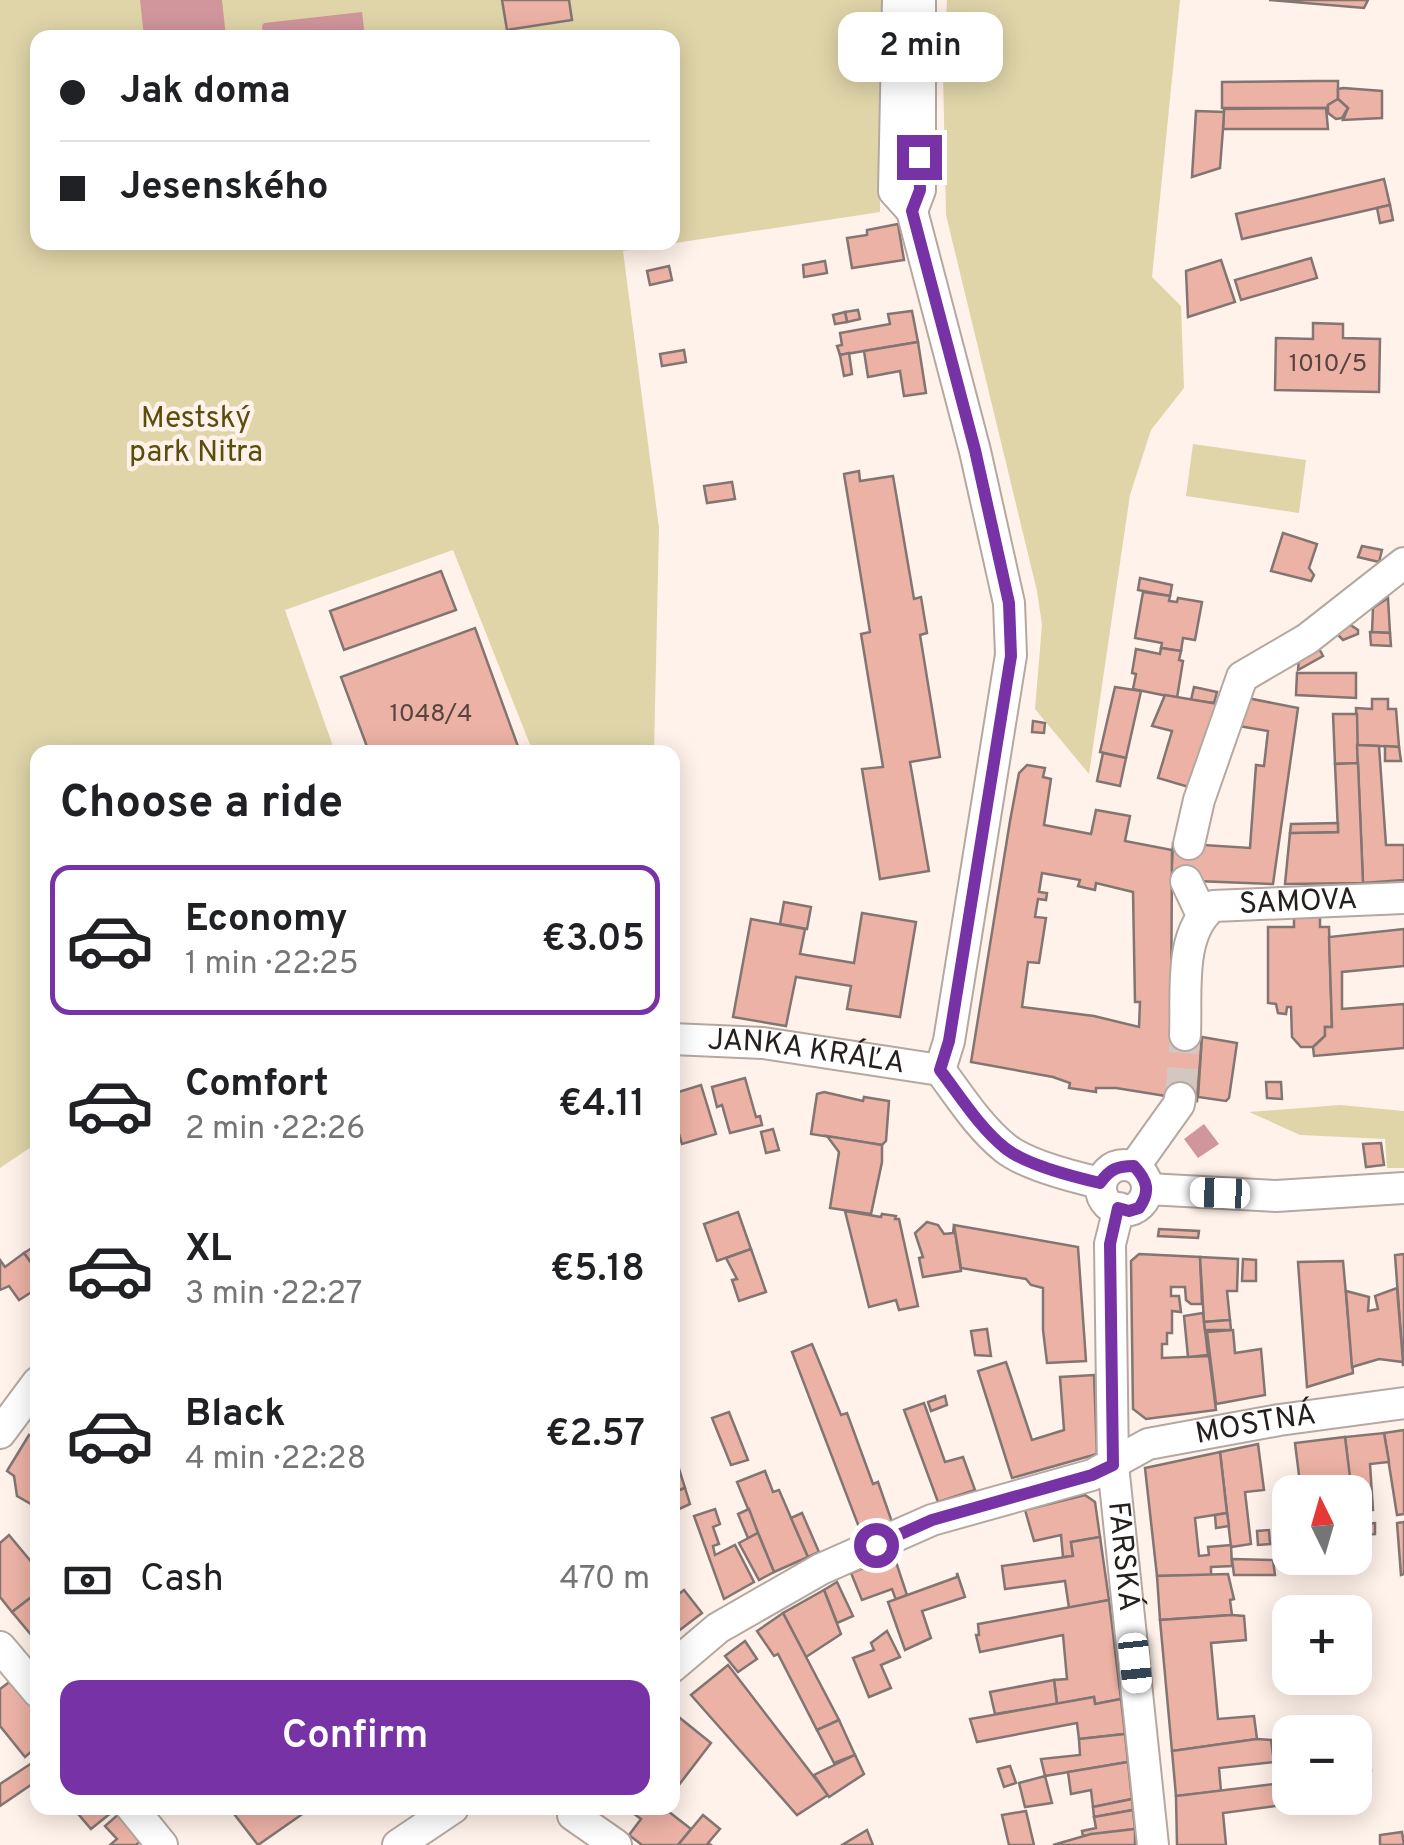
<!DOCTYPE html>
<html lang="en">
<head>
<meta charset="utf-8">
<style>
	:root { --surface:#fff; --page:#f2f2f2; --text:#202124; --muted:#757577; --line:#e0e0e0; --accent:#7732a5 }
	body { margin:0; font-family:Overpass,sans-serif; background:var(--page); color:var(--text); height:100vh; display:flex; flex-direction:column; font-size:38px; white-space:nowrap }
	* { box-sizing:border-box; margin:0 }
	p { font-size:32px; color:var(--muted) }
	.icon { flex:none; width:55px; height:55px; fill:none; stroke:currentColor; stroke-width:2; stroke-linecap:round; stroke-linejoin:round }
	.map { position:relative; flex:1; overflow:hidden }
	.sheet { position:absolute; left:30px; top:745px; width:650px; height:1070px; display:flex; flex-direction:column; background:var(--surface); border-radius:20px; box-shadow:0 5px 25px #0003 }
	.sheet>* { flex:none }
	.banner { position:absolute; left:30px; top:30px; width:650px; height:220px; border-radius:20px; box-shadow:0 5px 25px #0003; display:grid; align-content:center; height:220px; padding:0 30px; background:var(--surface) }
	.needle { width:65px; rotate:355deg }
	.tools { position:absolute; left:1272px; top:1475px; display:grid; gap:20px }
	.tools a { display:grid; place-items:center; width:100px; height:100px; border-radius:20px; background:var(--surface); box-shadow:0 5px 25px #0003; font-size:50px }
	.end { position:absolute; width:45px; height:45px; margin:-22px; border:12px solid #7732a5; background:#fff; box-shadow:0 0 0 5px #fff }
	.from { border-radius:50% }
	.bubble { position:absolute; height:70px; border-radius:20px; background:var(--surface); box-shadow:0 5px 25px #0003; font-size:32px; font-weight:600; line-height:70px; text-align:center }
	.car { position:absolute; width:30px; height:60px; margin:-30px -15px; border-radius:12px; box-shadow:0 0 8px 2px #0007; background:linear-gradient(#fff 24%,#345 0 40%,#fff 0 76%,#345 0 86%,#fff 0) }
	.banner b { display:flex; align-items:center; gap:35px; height:95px; font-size:38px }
	.banner b+b { border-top:2px solid var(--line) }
	.banner i { width:25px; height:25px; background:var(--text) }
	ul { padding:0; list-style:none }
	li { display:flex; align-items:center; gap:30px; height:150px; margin:0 20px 15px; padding:0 10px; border:5px solid transparent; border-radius:20px }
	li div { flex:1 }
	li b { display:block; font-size:38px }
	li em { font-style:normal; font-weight:600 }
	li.current { border-color:var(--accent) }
	li>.icon { width:90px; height:90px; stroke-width:1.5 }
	h2 { padding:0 30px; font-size:45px; line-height:120px }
	.pay { display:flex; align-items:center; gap:25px; height:110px; padding:0 30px; font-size:38px }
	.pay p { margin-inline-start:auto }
	.button { display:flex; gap:20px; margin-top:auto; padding:20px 30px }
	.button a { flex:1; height:115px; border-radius:20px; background:var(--accent); color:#fff; font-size:40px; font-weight:600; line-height:115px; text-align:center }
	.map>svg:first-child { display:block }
	.green { fill:#e0d5a9; fill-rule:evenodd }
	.water { fill:#d0969c }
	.building { fill:#ecb2a5; stroke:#827572; stroke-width:2.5; fill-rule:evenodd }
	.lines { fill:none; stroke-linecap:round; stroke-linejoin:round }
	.minor-tunnel { stroke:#d3c8c1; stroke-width:30; stroke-dasharray:30 15; stroke-linecap:butt }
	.minor-casing { stroke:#b4a8a1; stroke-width:34 }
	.minor { stroke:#fff; stroke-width:30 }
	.route { stroke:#7732a5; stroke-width:12 }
	.labels { text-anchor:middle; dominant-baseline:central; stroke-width:9; stroke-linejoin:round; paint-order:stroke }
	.number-label { font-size:25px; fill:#574440 }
	.park-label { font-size:30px; fill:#5b4d0b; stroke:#fff2ea }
	.street-label { font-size:30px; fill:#25201e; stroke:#fff2ea }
</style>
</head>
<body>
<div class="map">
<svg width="1404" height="1845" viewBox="0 0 1404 1845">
	<rect width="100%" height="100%" fill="#fff2ea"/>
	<g class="green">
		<path d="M0,0H882L880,212L623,251L659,528L654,752H533L453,550L285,610L335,752H38L37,1143L0,1168ZM38,38H672V242H38Z"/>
		<path d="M947,0H1180L1152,277L1181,306L1184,388L1151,430L1130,495L1089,774L1035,709L1042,625L1037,591L946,215L943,74Z"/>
		<path d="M1193,444L1306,460L1299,513L1186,496Z"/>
		<path d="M1340,1105L1404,1111V1168H1387L1385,1139L1300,1135L1249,1112Z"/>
	</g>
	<g class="water">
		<path d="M140,0H222L226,37H144Z"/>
		<path d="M362,12L365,37H263L262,26L264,23Z"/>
		<path d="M1204,1124L1219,1144L1198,1158L1184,1139Z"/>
	</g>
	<g class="building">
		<path d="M502,0H569L572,20L507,30Z"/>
		<path d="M1269,0H1368L1364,8Z"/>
		<path d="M1317,81H1338V99L1328,105V113L1326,108H1222V82Z"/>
		<path d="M1343,88L1382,91V118L1343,120L1348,108L1338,99V89Z"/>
		<path d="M1338,99L1348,108L1342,118L1336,119L1328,113V105Z"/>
		<path d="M1326,108L1328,129H1223L1224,109Z"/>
		<path d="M1196,111L1224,112L1223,129L1220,168L1192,177Z"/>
		<path d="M1384,179L1390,205L1242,239L1236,214Z"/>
		<path d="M1390,205L1393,220L1380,223L1377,208Z"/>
		<path d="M898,224L904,260L852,268L847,238L867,235V230Z"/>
		<path d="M1311,258L1317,278L1241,300L1235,280Z"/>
		<path d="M1221,260L1235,302L1188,317L1186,271Z"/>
		<path d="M825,261L827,273L804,277L803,265Z"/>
		<path d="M669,266L672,280L650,285L647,271Z"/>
		<path d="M858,310L860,319L847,322L845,312Z"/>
		<path d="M912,311L918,342L840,355L837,346L842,345L840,333L890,324L888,314Z"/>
		<path d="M845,312L847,322L835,324L833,315Z"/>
		<path d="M1313,323L1343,324V338L1380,339L1379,392L1275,390L1276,338L1313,339Z"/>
		<path d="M918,342L926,393L904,396L900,371L868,377L864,351Z"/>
		<path d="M684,350L686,362L662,366L660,354Z"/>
		<path d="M849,353L852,374L844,376L840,355Z"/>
		<path d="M859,471L860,481L893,476L914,599L921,597L927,633L920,635L940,757L910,762L929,871L880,879L862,769L883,767L861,634L870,632L844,474Z"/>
		<path d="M732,482L735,499L707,503L704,486Z"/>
		<path d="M1283,533L1317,544L1309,568L1314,575L1311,581L1271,571Z"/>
		<path d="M1362,546L1382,550L1379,562L1358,557Z"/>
		<path d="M441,571L456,610L344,650L330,611Z"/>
		<path d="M1140,578L1172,585L1170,596L1138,590Z"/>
		<path d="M1143,592L1170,596L1169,601L1177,602L1178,598L1202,602L1195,640L1183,638L1181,651L1161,648L1162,643L1135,638Z"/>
		<path d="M1388,598L1390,633L1372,632L1373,608Z"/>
		<path d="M1349,624L1358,630V634L1343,640L1336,633Z"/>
		<path d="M475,628L520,752H369L341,677Z"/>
		<path d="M1370,632L1390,633L1391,646L1371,645Z"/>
		<path d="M1317,645L1323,656L1298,670L1299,658Z"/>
		<path d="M1161,648L1181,651L1179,660L1183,661L1177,698L1133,689L1136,674L1132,673L1136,649L1160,654Z"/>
		<path d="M1297,673H1356V698L1296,695Z"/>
		<path d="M1115,687L1141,691L1126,758L1100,752Z"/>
		<path d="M1194,687L1217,692L1214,703L1191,700Z"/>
		<path d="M1165,695L1218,704L1192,788L1158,778L1172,731L1152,726Z"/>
		<path d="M1242,697L1298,708L1273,884L1171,880L1173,843L1250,848L1256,765L1264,766L1268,731L1233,725Z"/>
		<path d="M1372,699H1388V709H1396L1399,747L1357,745L1356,708L1372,709Z"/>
		<path d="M1333,714H1357L1358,763L1335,764Z"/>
		<path d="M1033,721L1045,723L1044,733L1032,732Z"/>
		<path d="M1357,745L1379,746L1386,845H1404V880L1363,883Z"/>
		<path d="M1385,746L1399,747L1401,761H1385Z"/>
		<path d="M1103,753L1126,758L1120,786L1097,781Z"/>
		<path d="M1358,763L1363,883L1285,884L1290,833L1338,832L1335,764Z"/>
		<path d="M1027,765L1045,768L1043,777L1051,779L1044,825L1091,834L1096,810L1130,816L1125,841L1172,850L1171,1032L1202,1037L1197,1101L1116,1088H1096V1092L1083,1090L1069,1088L1070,1083L1053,1077L971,1062L1010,821L1019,773ZM1042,873L1080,880L1078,886L1086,888L1095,890L1096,883L1133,892L1135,1002H1140L1139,1027L1094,1016L1022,1007L1028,962L1039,963L1046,918L1035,917L1038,899L1046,900L1047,893L1039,892Z"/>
		<path d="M1338,823V832L1290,833L1291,824Z"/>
		<path d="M784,902L811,907L807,929L780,924Z"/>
		<path d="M1294,912H1320V927H1329L1332,1027H1325V1036L1313,1047H1301L1292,1037L1291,1007H1287L1286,1014L1278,1013L1276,1004L1268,1003V927H1294Z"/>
		<path d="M862,913L916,922L900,1017L847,1009L851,986L796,977L786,1026L733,1017L751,919L805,929L800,954L854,963Z"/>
		<path d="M1404,929V966L1342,972V1009L1404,1004V1048L1314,1056L1313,1047L1325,1036V1027H1332L1329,937Z"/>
		<path d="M1202,1037L1237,1043L1229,1098L1226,1101L1198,1097Z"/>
		<path d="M745,1078L756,1117L760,1116L762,1125L730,1133L722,1105L717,1107L712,1087Z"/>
		<path d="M1266,1082H1281L1282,1099L1267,1098Z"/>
		<path d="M701,1085L716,1134L682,1144L672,1111V1094Z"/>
		<path d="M824,1092L863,1101L864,1097L889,1101L886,1141L882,1145L811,1134L817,1094Z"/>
		<path d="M773,1129L779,1150L766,1153L761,1132Z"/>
		<path d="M827,1136L882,1145V1162L871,1214L830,1208L839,1152Z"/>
		<path d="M1381,1143L1384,1165L1366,1167L1363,1144Z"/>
		<path d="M845,1211L881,1217L882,1214L896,1216L895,1219H899L918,1306L899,1310L896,1300L869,1307Z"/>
		<path d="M738,1212L751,1249L717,1261L704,1224Z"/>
		<path d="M927,1222L938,1225L944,1234L953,1233L954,1225L961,1271L923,1277L919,1258L923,1257L915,1233Z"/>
		<path d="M954,1225L1078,1247L1086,1361L1047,1363L1043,1330V1288L1031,1285L1026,1279L961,1268Z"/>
		<path d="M1159,1229L1199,1231L1198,1238L1158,1236Z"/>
		<path d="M38,1244V1273L24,1253Z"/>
		<path d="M751,1249L766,1292L739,1301L732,1280L737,1279L726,1258Z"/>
		<path d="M24,1253L38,1273V1288L19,1300L9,1286L0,1290V1260L5,1267Z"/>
		<path d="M1139,1254L1200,1257L1202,1304H1191L1186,1300L1185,1287H1171V1296H1179L1181,1312L1172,1311V1333H1167V1344H1162V1358L1209,1356L1216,1410L1146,1419L1133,1409L1131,1261Z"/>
		<path d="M1404,1254V1365H1403L1395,1255Z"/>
		<path d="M1200,1257L1238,1259L1237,1291H1227L1230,1320L1204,1322Z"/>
		<path d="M1243,1259L1256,1260V1281H1242Z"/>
		<path d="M1343,1261L1353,1373L1307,1387L1298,1262Z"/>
		<path d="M1397,1288L1403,1362L1379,1359L1352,1367L1346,1291L1369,1297L1368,1311L1378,1309L1375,1296Z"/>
		<path d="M1203,1313L1208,1355L1188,1357L1184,1316Z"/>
		<path d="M1230,1320L1231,1330H1205L1204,1322Z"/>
		<path d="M987,1329L991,1356L975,1355L971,1331Z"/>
		<path d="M1233,1330L1235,1353L1261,1349L1265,1395L1216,1404L1207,1332Z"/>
		<path d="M812,1344L841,1415L847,1413L873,1484L878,1482L892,1522L862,1535L792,1352Z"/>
		<path d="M1006,1362L1032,1440L1064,1430L1060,1377L1094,1375L1097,1454L1012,1478L978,1371Z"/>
		<path d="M945,1396L947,1405L931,1411L928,1402Z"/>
		<path d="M924,1403L945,1462L963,1457L975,1490L938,1502L904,1410Z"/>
		<path d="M729,1412L748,1460L731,1465L712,1418Z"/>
		<path d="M1404,1430V1514L1397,1515L1384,1433Z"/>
		<path d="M1384,1433L1389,1462L1370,1464L1373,1510L1355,1512V1492H1351L1345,1437Z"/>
		<path d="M29,1435L38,1440V1508L17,1496L14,1476L7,1471Z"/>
		<path d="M1345,1437L1350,1477L1300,1483L1295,1443Z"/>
		<path d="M1258,1444L1264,1490L1245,1492L1251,1544L1231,1547L1220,1452Z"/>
		<path d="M1220,1452L1227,1513L1195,1518L1199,1556L1209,1555L1208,1547L1231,1545L1232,1566L1211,1567V1575L1157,1576L1145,1468Z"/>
		<path d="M675,1456L685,1488L672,1492V1457Z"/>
		<path d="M765,1471L773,1492L779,1490L808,1557L774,1572L737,1482Z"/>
		<path d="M685,1488L690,1504L675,1511L672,1493Z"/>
		<path d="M1085,1495L1095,1502L1100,1537L1071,1542L1073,1556L1063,1557L1061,1535L1034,1541L1025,1510Z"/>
		<path d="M715,1509L720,1524L713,1527L719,1544L713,1546L715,1555L735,1545L754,1582L724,1599L694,1516Z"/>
		<path d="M749,1509L758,1533L748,1538L738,1514Z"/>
		<path d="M1363,1511V1524L1375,1523V1534L1355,1535V1512Z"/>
		<path d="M802,1513L819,1552L808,1557L791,1518Z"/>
		<path d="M1227,1513L1229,1526L1216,1528L1215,1515Z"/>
		<path d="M1404,1522V1574L1401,1575L1397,1523Z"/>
		<path d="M1269,1530L1270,1544L1258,1545L1257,1531Z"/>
		<path d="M758,1533L774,1572L759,1580L739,1543Z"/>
		<path d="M9,1535L38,1570V1592L12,1612L0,1597V1543Z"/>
		<path d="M1100,1537L1109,1600L1069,1608L1065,1581L1005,1589L1002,1566L1073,1556L1071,1542Z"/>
		<path d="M894,1556L907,1595L896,1600L892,1589L862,1600L851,1573Z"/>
		<path d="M1232,1559L1273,1560L1275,1575H1234Z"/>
		<path d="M957,1573L965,1597L922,1611L931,1638L905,1650L888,1602L957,1577Z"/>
		<path d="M1228,1574L1234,1599L1230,1600L1232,1615L1160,1620L1157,1576Z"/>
		<path d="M837,1582L853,1616L837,1623L824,1590Z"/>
		<path d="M684,1590L702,1613L672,1636V1599Z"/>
		<path d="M824,1590L841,1634L806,1657L783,1613Z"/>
		<path d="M38,1592V1643L12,1612Z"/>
		<path d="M1109,1600L1121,1699L1095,1704L1094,1697L1057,1704L1054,1680L1067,1679L1063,1635L980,1652L976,1635H979L978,1624Z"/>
		<path d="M783,1613L839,1720L817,1730L778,1654L774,1656L757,1631Z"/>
		<path d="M1232,1615L1244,1616L1246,1640L1211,1643L1218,1719L1254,1716L1257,1739L1172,1751L1160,1620Z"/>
		<path d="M887,1631L900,1657L881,1665L891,1688L869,1697L853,1658L874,1650L871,1643Z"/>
		<path d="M745,1641L757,1659L738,1672L725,1656Z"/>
		<path d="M728,1665L828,1795L797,1815L691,1695Z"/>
		<path d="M12,1680L38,1711V1746L25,1757L0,1726V1689Z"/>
		<path d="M1054,1680L1057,1704L995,1714L990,1692Z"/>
		<path d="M1094,1697L1095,1704L1121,1699L1125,1734L1079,1739L1077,1723L977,1742L970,1719Z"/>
		<path d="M675,1714L711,1743L672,1794V1717Z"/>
		<path d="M839,1720L855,1755L834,1763L817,1730Z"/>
		<path d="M1367,1733L1371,1771L1355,1773V1734Z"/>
		<path d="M1125,1734L1128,1762L1045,1776L1041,1759L1080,1755L1079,1739Z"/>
		<path d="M1257,1739L1271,1740L1274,1762L1219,1768L1221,1791L1176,1796L1172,1751Z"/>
		<path d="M855,1755L864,1774L829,1797L814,1775Z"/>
		<path d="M38,1759V1780L0,1806V1784Z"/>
		<path d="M1128,1762L1132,1799L1093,1807L1091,1790L1071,1794L1068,1772Z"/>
		<path d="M1010,1766L1016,1783L1004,1787L998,1769Z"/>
		<path d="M1045,1776L1052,1803L1025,1807L1019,1783Z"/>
		<path d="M1290,1782V1798H1306V1802L1223,1813L1226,1845H1177L1176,1796Z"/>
		<path d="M1306,1798H1332L1333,1803L1306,1806Z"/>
		<path d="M1132,1799L1133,1810L1094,1817L1093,1807Z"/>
		<path d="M73,1808H117L91,1829Z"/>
		<path d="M235,1808H311L258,1845L231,1810Z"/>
		<path d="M626,1808H664L691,1829L678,1845H642L629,1835L641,1819Z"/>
		<path d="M1133,1810L1135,1829L1083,1836L1082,1831L1096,1828L1094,1817Z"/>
		<path d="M1026,1811L1034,1845H1009L1002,1815Z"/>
		<path d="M121,1812L143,1839L136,1845H110L117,1839L105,1826Z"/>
		<path d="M703,1815L720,1829L708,1843L711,1845H678Z"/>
		<path d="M1135,1829V1845H1053L1091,1834Z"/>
		<path d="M867,1830L873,1845H842Z"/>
		<path d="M1402,1832L1404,1845H1380V1835Z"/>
	</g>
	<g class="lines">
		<path class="minor-tunnel" d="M1180,1098L1185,1035"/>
		<defs>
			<g id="minor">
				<path d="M898,0L894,191L912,211L975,451L1009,603L1011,655L949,1041L940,1070"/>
				<path d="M912,211L920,190V0"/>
				<path d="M1189,844L1199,800L1242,677L1307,639L1404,563"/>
				<path d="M1186,881L1202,915"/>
				<path id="s1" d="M1185,1035C1187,994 1178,933 1213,906L1404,898"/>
				<path id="s2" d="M672,1039L763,1043L940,1070"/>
				<path d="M940,1070C960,1097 979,1127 1005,1148C1026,1165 1074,1177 1100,1183"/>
				<circle cx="1124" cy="1188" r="23"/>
				<path d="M1134,1167L1179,1104L1180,1098"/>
				<path d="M1148,1189L1276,1196L1404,1188"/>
				<path id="s3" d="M1119,1208L1110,1244L1113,1465L1153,1845"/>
				<path d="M0,1433L38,1382"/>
				<path d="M0,1647L38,1692"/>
				<path id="s4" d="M672,1667L718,1628L821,1569L932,1520L1092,1475L1148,1444L1279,1420L1404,1403"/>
				<path d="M132,1808L162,1845"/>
				<path d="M573,1815L616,1845"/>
				<path d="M398,1845L453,1808"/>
			</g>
		</defs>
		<use href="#minor" class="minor-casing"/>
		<use href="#minor" class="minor"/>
	</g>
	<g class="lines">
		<path class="route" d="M876,1545L932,1520L1092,1475L1113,1465L1110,1244L1118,1208L1129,1211L1139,1208C1151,1191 1147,1180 1134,1166C1117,1166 1110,1169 1100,1183C1074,1177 1026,1165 1005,1148C979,1127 960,1096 940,1070L949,1041L1011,656L1009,603L975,450L912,211L920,190L919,157"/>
	</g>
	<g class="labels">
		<g class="number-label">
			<text x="1328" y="365">1010/5</text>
			<text x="431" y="715">1048/4</text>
		</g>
		<g class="park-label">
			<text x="196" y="419">Mestský<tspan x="196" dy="34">park Nitra</tspan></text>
		</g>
		<g class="street-label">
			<text stroke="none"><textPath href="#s1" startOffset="222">SAMOVA</textPath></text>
			<text stroke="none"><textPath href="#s2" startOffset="135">JANKA KRÁĽA</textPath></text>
			<text stroke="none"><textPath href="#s4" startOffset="640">MOSTNÁ</textPath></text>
			<text stroke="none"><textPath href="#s3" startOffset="350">FARSKÁ</textPath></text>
		</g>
	</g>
</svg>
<div class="tools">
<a><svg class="needle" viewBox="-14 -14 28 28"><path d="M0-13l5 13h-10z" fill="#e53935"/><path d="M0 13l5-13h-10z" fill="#757577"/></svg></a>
<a>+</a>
<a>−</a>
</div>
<i class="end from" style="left:876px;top:1545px"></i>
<i class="end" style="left:919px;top:157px"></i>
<div class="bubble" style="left:838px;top:12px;width:165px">2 min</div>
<i class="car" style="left:1220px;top:1193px;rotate:272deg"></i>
<i class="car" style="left:1135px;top:1663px;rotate:174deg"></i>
<div class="banner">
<b><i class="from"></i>Jak doma</b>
<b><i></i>Jesenského</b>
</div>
<section class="sheet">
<h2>Choose a ride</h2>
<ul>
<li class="current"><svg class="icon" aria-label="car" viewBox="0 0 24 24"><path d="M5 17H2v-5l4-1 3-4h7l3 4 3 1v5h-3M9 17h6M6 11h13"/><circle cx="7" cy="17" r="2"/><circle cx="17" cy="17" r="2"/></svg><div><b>Economy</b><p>1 min · 22:25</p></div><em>€3.05</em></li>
<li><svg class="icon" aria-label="car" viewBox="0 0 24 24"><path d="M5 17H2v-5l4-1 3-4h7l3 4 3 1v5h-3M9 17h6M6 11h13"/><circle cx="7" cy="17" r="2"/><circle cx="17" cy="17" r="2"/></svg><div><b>Comfort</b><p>2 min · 22:26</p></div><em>€4.11</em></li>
<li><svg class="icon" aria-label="car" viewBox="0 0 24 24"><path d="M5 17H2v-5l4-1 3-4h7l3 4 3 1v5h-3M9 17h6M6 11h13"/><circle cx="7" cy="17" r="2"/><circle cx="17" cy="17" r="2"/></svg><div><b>XL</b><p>3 min · 22:27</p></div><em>€5.18</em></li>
<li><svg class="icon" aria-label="car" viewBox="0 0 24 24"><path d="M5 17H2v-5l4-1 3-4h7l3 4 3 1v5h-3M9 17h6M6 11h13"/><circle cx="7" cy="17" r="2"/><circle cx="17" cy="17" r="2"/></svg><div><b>Black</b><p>4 min · 22:28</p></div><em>€2.57</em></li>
</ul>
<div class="pay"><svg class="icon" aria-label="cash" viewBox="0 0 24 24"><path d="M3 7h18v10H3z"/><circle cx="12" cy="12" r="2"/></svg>Cash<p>470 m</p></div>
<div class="button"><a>Confirm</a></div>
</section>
</div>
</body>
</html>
